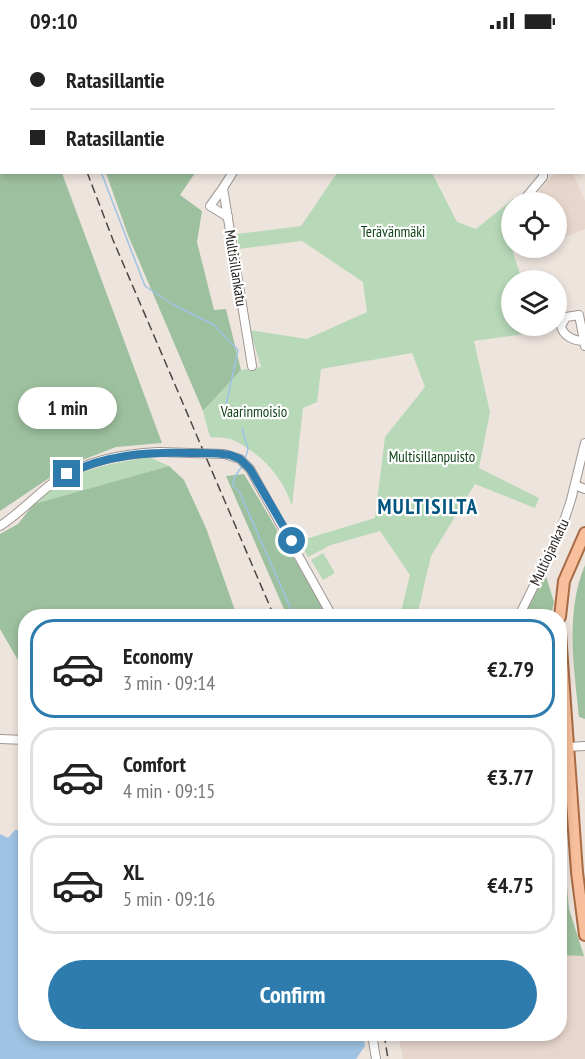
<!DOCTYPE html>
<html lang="en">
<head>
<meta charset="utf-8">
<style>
	:root { --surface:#fff; --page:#f2f2f2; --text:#222; --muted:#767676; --line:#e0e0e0; --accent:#2e7cae }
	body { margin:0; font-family:"PT Sans Narrow",sans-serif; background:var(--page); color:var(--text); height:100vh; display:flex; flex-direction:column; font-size:22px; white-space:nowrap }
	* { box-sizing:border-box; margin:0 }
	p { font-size:20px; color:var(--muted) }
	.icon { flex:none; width:33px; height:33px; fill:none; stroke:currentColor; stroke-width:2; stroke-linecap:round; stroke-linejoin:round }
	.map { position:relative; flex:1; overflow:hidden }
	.drawer { position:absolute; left:18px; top:567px; width:549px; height:432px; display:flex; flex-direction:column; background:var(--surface); border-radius:24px; box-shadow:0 3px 9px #0003 }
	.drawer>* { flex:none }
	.guide { position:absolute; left:0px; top:0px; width:585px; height:132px; box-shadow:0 3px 9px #0003; display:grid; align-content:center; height:132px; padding:0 30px; background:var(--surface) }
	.tools { position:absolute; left:501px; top:150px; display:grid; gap:12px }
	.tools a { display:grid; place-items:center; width:66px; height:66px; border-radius:50%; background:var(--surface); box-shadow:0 3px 9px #0003; font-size:30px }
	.end { position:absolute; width:27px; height:27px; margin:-14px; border:8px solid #2e7cae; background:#fff; box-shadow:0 0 0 3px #fff }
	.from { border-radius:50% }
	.bubble { position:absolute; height:42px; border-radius:21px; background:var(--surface); box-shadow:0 3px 9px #0003; font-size:20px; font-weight:700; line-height:42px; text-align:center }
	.guide b { display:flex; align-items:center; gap:21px; height:57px; font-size:22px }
	.guide b+b { border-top:2px solid var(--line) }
	.guide i { width:15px; height:15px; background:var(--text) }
	ul { padding:10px 0 0; list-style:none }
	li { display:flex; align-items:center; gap:18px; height:99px; margin:0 12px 9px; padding:0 18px; border:3px solid var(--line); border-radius:24px }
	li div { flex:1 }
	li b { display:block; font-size:22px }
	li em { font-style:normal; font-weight:700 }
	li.on { border-color:var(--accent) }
	li>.icon { width:54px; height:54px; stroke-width:1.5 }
	.cta { display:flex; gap:12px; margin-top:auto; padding:12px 30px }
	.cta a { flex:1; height:69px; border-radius:36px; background:var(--accent); color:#fff; font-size:24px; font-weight:700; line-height:69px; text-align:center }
	.status { display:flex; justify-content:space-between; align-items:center; height:42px; padding:0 30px; background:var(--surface); direction:ltr }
	.status svg { height:16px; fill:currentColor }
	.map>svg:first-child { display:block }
	.built { fill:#e7d6cc }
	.green { fill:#b7d9b8 }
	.forest { fill:#9dc09e }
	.water { fill:#9fc3e3 }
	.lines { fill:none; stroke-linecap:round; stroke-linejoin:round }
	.stream { stroke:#9fc3e3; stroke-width:1.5 }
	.minor-casing { stroke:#a09691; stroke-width:10 }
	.major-casing { stroke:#a86b44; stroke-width:14 }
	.minor { stroke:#fff; stroke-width:8 }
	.major { stroke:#f7bf9c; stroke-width:10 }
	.rail { stroke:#4c4744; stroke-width:1.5; stroke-dasharray:9 4.5; stroke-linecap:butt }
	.minor-bridge-casing { stroke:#a09691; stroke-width:10; stroke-linecap:butt }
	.minor-bridge { stroke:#fff; stroke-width:8 }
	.route { stroke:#2e7cae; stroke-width:8 }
	.labels { text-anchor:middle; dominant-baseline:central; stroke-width:4.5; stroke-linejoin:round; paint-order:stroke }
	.park-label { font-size:15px; fill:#114418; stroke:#fff }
	.street-label { font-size:15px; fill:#201c1a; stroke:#fff }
	.district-label { font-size:21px; font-weight:bold; letter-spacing:1.5px; fill:#005480; stroke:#fff }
</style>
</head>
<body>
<div class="status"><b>09:10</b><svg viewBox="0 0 49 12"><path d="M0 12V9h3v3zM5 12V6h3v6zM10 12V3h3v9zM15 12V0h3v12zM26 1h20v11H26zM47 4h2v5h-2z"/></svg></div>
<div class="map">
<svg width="585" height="1017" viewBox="0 0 585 1017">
	<rect width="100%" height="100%" fill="#eee4de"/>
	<g class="built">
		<path d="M555,131H573L585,159V187L557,198L556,160H529Z"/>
		<path d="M560,913L584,914L585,918V1017H403L398,992H560Z"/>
	</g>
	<g class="green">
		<path d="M337,131H432L457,180L476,187L513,157L519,160H512L509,198L522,238H512V284H555L554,288L474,299L490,370L479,426L539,456L535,466L475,442L431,514L417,574H400L410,533L380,489L331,503L308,515L299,499L375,476L385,395L425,345L412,311L321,327L317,360L303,366L292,464C283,435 261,411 233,398C227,395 217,396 210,395L203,369L241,328L261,325L250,288L307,297L367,270L363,240L302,199L239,207L237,192L301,184Z"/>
		<path d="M149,415L169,424L34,462C74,427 99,424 149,415Z"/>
		<path d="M323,511L335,531L323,538L311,518Z"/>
	</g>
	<g class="forest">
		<path d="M0,66L2,130L62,131L162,401L116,405L67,424L0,469Z"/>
		<path d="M106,131H195L180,153L202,169L197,200L214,268L226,267L241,328L203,369L128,193Z"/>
		<path d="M169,424L184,438L206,486L237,574H26L25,624L22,625L0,587V492L18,482L34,462Z"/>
		<path d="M244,432L328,574H287L226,434Z"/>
		<path d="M585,523V677L579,675C574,626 565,570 585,523Z"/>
		<path d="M545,531L554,560L551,574H524Z"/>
		<path d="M560,705L563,800L569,867L584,914L560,913Z"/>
	</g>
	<path class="water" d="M15,788H19L25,794L26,992H363L365,1004L356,1017H0V792L8,796Z"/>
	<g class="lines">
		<g class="stream">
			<path d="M64,0L65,2"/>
			<path d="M101,130L145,244L172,262L214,283L238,308L225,368L227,376"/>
			<path d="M242,386L248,407L245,417"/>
			<path d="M242,424L234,436L233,444L239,449L294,574"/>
		</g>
		<defs>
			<g id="minor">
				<path d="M584,30L585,31"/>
				<path d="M233,130L223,146L252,324"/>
				<path d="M223,146L210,164L228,175"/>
				<path d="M529,158L527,154L543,135V130"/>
				<path d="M584,299C574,299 563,294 561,284L566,275L579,273L585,304"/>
				<path d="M224,412L240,417L250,427L332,574"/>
				<path d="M575,443L585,447"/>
				<path d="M0,484C20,471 35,454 54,440C86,418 121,412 159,410"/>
				<path d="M519,574L560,491L571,458L585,401"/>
				<path d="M0,697L26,698"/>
				<path d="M568,705L585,704"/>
				<path d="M372,992L376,1017"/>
			</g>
			<g id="major">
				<path d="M503,0L504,2"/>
				<path d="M584,107L585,110"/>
				<path d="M560,575L564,539L585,491"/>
				<path d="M560,591L577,830L585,893"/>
			</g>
		</defs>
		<use href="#minor" class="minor-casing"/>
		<use href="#major" class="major-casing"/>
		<use href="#minor" class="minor"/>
		<use href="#major" class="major"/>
		<g class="rail">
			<path d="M47,0V2"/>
			<path d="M87,130L113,198L274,574"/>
			<path d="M384,992L388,1017"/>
		</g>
		<defs>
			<path id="minor-bridge" d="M159,410L224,412"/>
		</defs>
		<use href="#minor-bridge" class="minor-bridge-casing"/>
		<use href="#minor-bridge" class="minor-bridge"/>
	</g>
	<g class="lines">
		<path class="route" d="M67,432C106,413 144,410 188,411C202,411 216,410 230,413L240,417L250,427L292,499"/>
	</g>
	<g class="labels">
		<g class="park-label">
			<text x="393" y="189">Terävänmäki</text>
			<text x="254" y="369">Vaarinmoisio</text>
			<text x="432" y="414">Multisillanpuisto</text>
		</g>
		<g class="street-label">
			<text transform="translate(236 226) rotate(81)">Multisillankatu</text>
			<text transform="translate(549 510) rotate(-65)">Multiojankatu</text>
		</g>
		<g class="district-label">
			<text x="428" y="464">MULTISILTA</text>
		</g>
	</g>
</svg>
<div class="tools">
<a><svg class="icon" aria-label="locate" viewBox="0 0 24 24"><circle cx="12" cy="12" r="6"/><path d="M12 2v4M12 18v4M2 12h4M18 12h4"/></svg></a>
<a><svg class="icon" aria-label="layers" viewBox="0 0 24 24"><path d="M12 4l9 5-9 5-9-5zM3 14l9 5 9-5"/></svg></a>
</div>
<i class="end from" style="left:292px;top:499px"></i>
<i class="end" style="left:67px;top:432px"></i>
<div class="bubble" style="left:18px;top:345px;width:99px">1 min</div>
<div class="guide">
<b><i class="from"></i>Ratasillantie</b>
<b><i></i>Ratasillantie</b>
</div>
<section class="drawer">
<ul>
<li class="on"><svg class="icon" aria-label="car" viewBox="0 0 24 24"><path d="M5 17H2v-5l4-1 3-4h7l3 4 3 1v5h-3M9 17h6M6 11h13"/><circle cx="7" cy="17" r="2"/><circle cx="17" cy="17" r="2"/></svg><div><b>Economy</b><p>3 min · 09:14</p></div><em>€2.79</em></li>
<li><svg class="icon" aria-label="car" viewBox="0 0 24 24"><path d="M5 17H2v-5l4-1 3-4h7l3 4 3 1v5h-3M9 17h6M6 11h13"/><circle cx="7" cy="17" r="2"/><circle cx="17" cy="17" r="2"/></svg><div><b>Comfort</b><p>4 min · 09:15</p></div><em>€3.77</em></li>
<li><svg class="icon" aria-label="car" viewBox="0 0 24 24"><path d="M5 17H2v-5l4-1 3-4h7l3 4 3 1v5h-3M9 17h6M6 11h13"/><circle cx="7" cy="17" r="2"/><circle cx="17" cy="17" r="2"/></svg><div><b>XL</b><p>5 min · 09:16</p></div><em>€4.75</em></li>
</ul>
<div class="cta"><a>Confirm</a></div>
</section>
</div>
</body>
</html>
